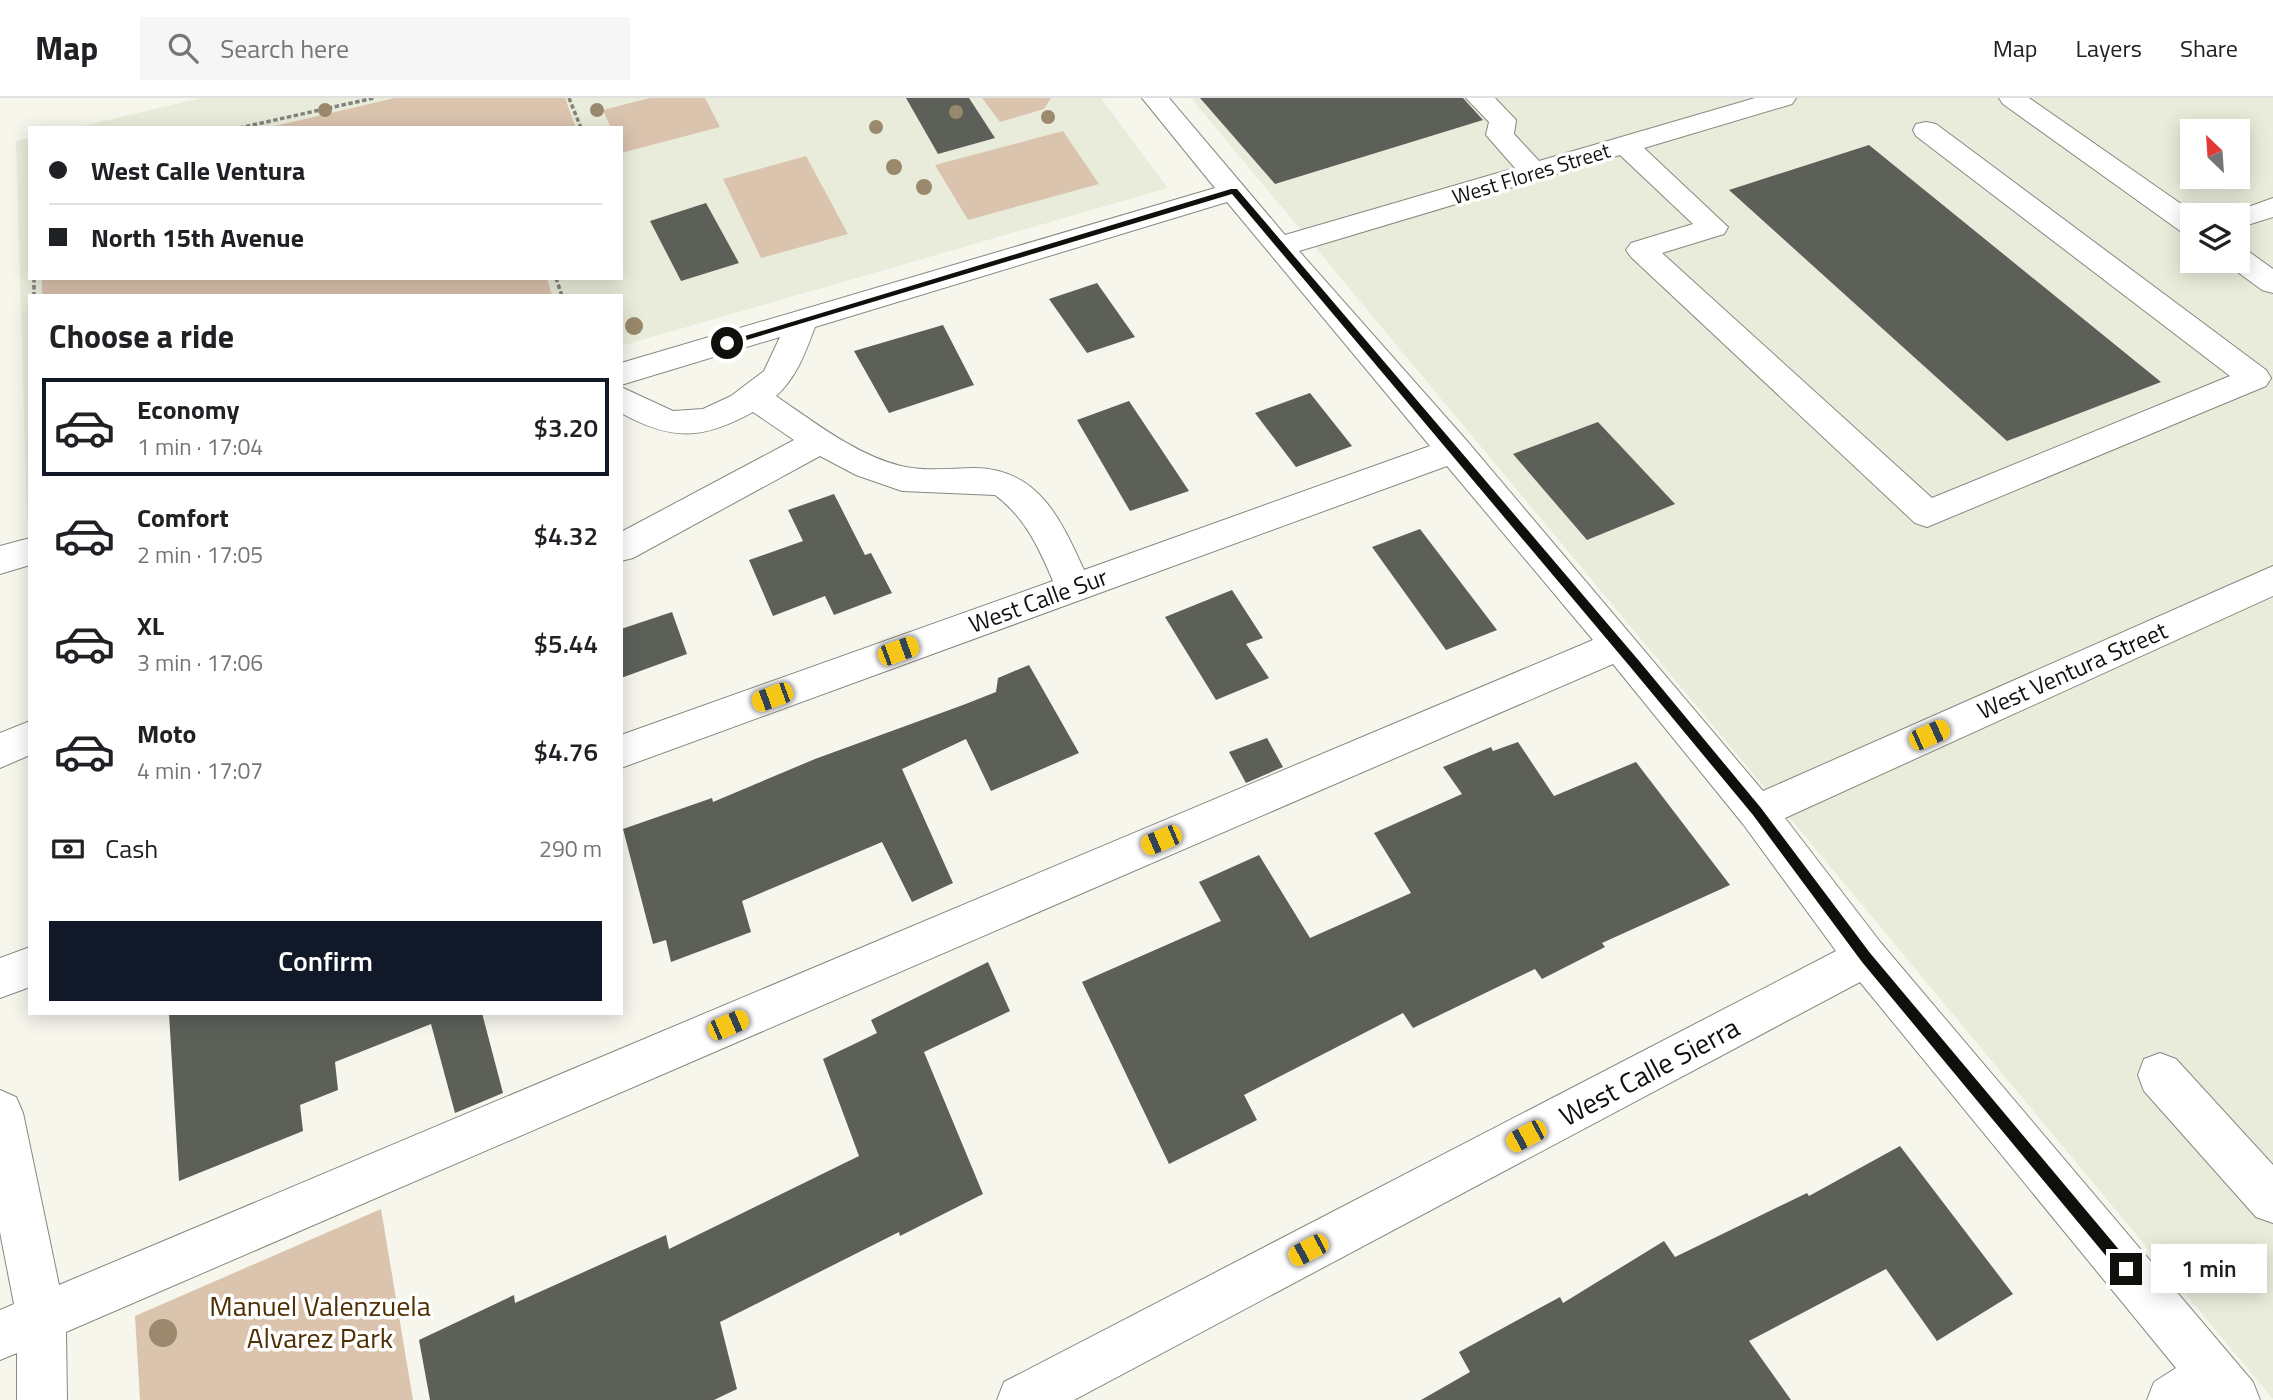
<!DOCTYPE html>
<html lang="en">
<head>
<meta charset="utf-8">
<style>
	:root { --surface:#fff; --page:#f6f6f6; --text:#202124; --muted:#757577; --line:#e0e0e0; --accent:#111827 }
	body { margin:0; font-family:"Titillium Web",sans-serif; background:var(--page); color:var(--text); height:100vh; display:flex; flex-direction:column; font-size:26px; white-space:nowrap }
	* { box-sizing:border-box; margin:0 }
	p { font-size:23px; color:var(--muted) }
	.icon { flex:none; width:38px; height:38px; fill:none; stroke:currentColor; stroke-width:2; stroke-linecap:round; stroke-linejoin:round }
	.map { position:relative; flex:1; overflow:hidden }
	.details { position:absolute; left:28px; top:196px; width:595px; height:721px; display:flex; flex-direction:column; background:var(--surface); border-radius:0px; box-shadow:0 4px 18px #0003 }
	.details>* { flex:none }
	.top-card { position:absolute; left:28px; top:28px; width:595px; height:154px; border-radius:0px; box-shadow:0 4px 18px #0003; display:grid; align-content:center; height:154px; padding:0 21px; background:var(--surface) }
	.needle { width:46px; rotate:335deg }
	.fabs { position:absolute; left:2180px; top:21px; display:grid; gap:14px }
	.fabs a { display:grid; place-items:center; width:70px; height:70px; border-radius:0px; background:var(--surface); box-shadow:0 4px 18px #0003; font-size:35px }
	.end { position:absolute; width:32px; height:32px; margin:-16px; border:9px solid #0f100c; background:#fff; box-shadow:0 0 0 4px #fff }
	.from { border-radius:50% }
	.bubble { position:absolute; height:49px; border-radius:0px; background:var(--surface); box-shadow:0 4px 18px #0003; font-size:23px; font-weight:600; line-height:49px; text-align:center }
	.car { position:absolute; width:21px; height:42px; margin:-21px -10px; border-radius:9px; box-shadow:0 0 5px 2px #0007; background:linear-gradient(#f5c518 24%,#345 0 40%,#f5c518 0 76%,#345 0 86%,#f5c518 0) }
	.top-card b { display:flex; align-items:center; gap:24px; height:66px; font-size:26px }
	.top-card b+b { border-top:2px solid var(--line) }
	.top-card i { width:18px; height:18px; background:var(--text) }
	ul { padding:0; list-style:none }
	li { display:flex; align-items:center; gap:21px; height:98px; margin:0 14px 10px; padding:0 7px; border:4px solid transparent; border-radius:0px }
	li div { flex:1 }
	li b { display:block; font-size:26px }
	li em { font-style:normal; font-weight:600 }
	li.active { border-color:var(--accent) }
	li>.icon { width:63px; height:63px; stroke-width:1.5 }
	h2 { padding:0 21px; font-size:32px; line-height:84px }
	.pay { display:flex; align-items:center; gap:18px; height:77px; padding:0 21px; font-size:26px }
	.pay p { margin-inline-start:auto }
	.cta { display:flex; gap:14px; margin-top:auto; padding:14px 21px }
	.cta a { flex:1; height:80px; border-radius:0px; background:var(--accent); color:#fff; font-size:28px; font-weight:600; line-height:80px; text-align:center }
	header { display:flex; align-items:center; gap:42px; box-sizing:border-box; height:98px; padding:0 35px; background:var(--surface); border-bottom:2px solid var(--line) }
	header strong { font-size:33px }
	nav { display:flex; gap:38px; margin-inline-start:auto; font-size:24px }
	.search { width:490px; height:63px; background:var(--page); display:flex; align-items:center; gap:18px; box-sizing:border-box; padding:0 24px; border-radius:0px; color:var(--muted); font-size:26px }
	.map>svg:first-child { display:block }
	.built { fill:#eaecdb; fill-rule:evenodd }
	.green { fill:#dac4ae }
	.building { fill:#5c6059 }
	.lines { fill:none; stroke-linecap:round; stroke-linejoin:round }
	.minor-casing { stroke:#87887f; stroke-width:2 }
	.path { stroke:#84847e; stroke-width:3.5; stroke-dasharray:4.5 2.5; stroke-linecap:butt }
	.minor { fill:#fff; fill-rule:evenodd }
	.tree { fill:#9a896c }
	.route { fill:#0f100c }
	.labels { text-anchor:middle; dominant-baseline:central; stroke-width:7; stroke-linejoin:round; paint-order:stroke }
	.far-street-label { font-size:21px; fill:#0f100c; stroke:#fff }
	.street-label { font-size:24px; fill:#0f100c; stroke:#fff }
	.near-street-label { font-size:28px; fill:#0f100c; stroke:#fff }
	.near-park-label { font-size:28px; fill:#4f2f03; stroke:#fff }
</style>
</head>
<body>
<header>
<strong>Map</strong>
<div class="search"><svg class="icon" aria-label="search" viewBox="0 0 24 24"><circle cx="10" cy="10" r="6"/><path d="M15 15l6 6"/></svg>Search here</div>
<nav><a>Map</a><a>Layers</a><a>Share</a></nav>
</header>
<div class="map">
<svg width="2273" height="1302" viewBox="0 0 2273 1302">
	<rect width="100%" height="100%" fill="#f6f6ed"/>
	<g class="built">
		<path d="M201,0H1101L1168,90L621,248V198H30V420L27,421L16,43L30,40V180H621V30H74Z"/>
		<path d="M1191,0H2273V1301ZM2193,33H2238V79H2193ZM2193,117H2238V163H2193Z"/>
	</g>
	<g class="green">
		<path d="M395,0H565L576,30H266Z"/>
		<path d="M650,0H705L720,29L621,55V30H611L603,12Z"/>
		<path d="M982,0H1051L1044,11L1000,24Z"/>
		<path d="M1063,33L1099,86L968,122L935,67Z"/>
		<path d="M806,58L848,136L761,160L723,81Z"/>
		<path d="M42,180H547L552,198H42Z"/>
		<path d="M381,1111L413,1302H140L135,1218Z"/>
	</g>
	<g class="building">
		<path d="M906,0H969L995,40L938,56Z"/>
		<path d="M1200,0H1463L1483,22L1275,86Z"/>
		<path d="M1869,47L2161,284L2007,343L1729,92Z"/>
		<path d="M706,105L739,165L681,183L650,123Z"/>
		<path d="M1097,185L1135,239L1087,255L1049,201Z"/>
		<path d="M943,227L974,287L889,315L854,253Z"/>
		<path d="M1310,295L1352,348L1296,369L1255,315Z"/>
		<path d="M1129,303L1189,393L1130,413L1077,322Z"/>
		<path d="M1598,324L1675,406L1587,442L1513,356Z"/>
		<path d="M834,396L865,457L871,455L892,495L834,517L825,498L773,518L749,462L803,443L788,412Z"/>
		<path d="M1420,431L1497,532L1446,552L1372,449Z"/>
		<path d="M1232,492L1263,540L1246,546L1269,580L1216,602L1165,519Z"/>
		<path d="M672,514L687,556L621,580V531Z"/>
		<path d="M1029,567L1079,655L991,693L966,641L902,671L953,785L912,804L882,744L742,803L751,834L671,864L666,842L653,846L623,731L712,700L713,704L815,661L963,607L996,594L998,580Z"/>
		<path d="M1267,640L1283,669L1246,685L1229,654Z"/>
		<path d="M1518,644L1554,698L1636,664L1730,787L1602,845L1605,849L1542,881L1535,871L1413,930L1403,915L1244,997L1257,1022L1169,1066L1082,884L1221,823L1199,784L1259,757L1310,840L1411,795L1374,735L1462,696L1443,669L1491,649L1493,653Z"/>
		<path d="M988,864L1010,913L924,954L983,1096L900,1138L899,1134L720,1224L737,1291L714,1302H430L419,1242L514,1197L515,1205L666,1137L669,1151L859,1058L823,961L877,935L871,922Z"/>
		<path d="M169,915H482L503,995L455,1015L431,926L335,964L338,992L300,1007L303,1033L179,1083Z"/>
		<path d="M1900,1048L2013,1196L1937,1243L1886,1171L1749,1243L1791,1302H1421L1470,1274L1459,1254L1560,1199L1563,1205L1664,1143L1675,1159L1807,1095L1809,1098Z"/>
	</g>
	<g class="lines">
		<defs>
			<g id="minor">
				<path d="M1142,0H1169L1285,137L1515,70L1486,37L1489,24L1466,0H1495L1516,22L1514,36L1539,63L1755,0H1796L1792,6L1644,50L1728,129L1724,136L1662,155L1932,400L2230,278L1916,38L1913,32L1916,26L1926,24L1936,26L2266,272L2271,280L2266,288L1927,429L1915,425L1631,159L1626,152L1631,145L1693,126L1620,57L1299,153L1467,343L1763,693L2273,468V498L1785,720L1881,845L2253,1284L2260,1302H2147L2154,1284L2176,1270L1860,884L1074,1302H997L1004,1284L1836,853L1743,726L1613,566L66,1234L67,1302H17V1255L0,1262V1212L14,1206L0,1134V992L16,999L23,1015L59,1187L1593,542L1447,368L621,670V637L1053,483C1039,450 1025,419 995,397L902,393L856,377L820,358L633,460L621,463V434L794,342L753,314C703,342 671,343 621,315V289L673,313L703,311L731,298L764,273L780,239L621,287V265L1215,90ZM1227,104L1430,348L1084,472C1061,422 1039,371 975,370C951,370 925,374 901,368C856,357 814,324 776,298C797,279 805,255 815,229Z"/>
				<path d="M1999,0H2029L2197,117H2193V137L2183,135L2003,6Z"/>
				<path d="M2273,100V119L2238,130V117H2226Z"/>
				<path d="M2238,150L2248,153L2273,171V195L2262,192L2228,167L2225,163H2238Z"/>
				<path d="M30,440V467L0,476V448Z"/>
				<path d="M30,623V657L0,670V635Z"/>
				<path d="M30,849V889L0,900V860Z"/>
				<path d="M2160,955L2176,961L2273,1067V1125L2256,1119L2144,993L2138,977L2144,961Z"/>
			</g>
		</defs>
		<use href="#minor" class="minor-casing"/>
		<g class="path">
			<path d="M569,0L581,30"/>
			<path d="M239,30L374,0"/>
			<path d="M34,180V198"/>
			<path d="M556,180L562,198"/>
		</g>
		<use href="#minor" class="minor"/>
	</g>
	<g class="tree">
		<circle cx="325" cy="12" r="7"/>
		<circle cx="597" cy="12" r="7"/>
		<circle cx="956" cy="14" r="7"/>
		<circle cx="1048" cy="19" r="7"/>
		<circle cx="876" cy="29" r="7"/>
		<circle cx="894" cy="69" r="8"/>
		<circle cx="924" cy="89" r="8"/>
		<circle cx="634" cy="228" r="9"/>
		<circle cx="163" cy="1235" r="14"/>
	</g>
	<path class="route" d="M1231,91H1237L1640,564L1761,710L1870,855L2131,1166V1176H2121L1862,864L1753,717L1632,571L1232,96L730,247L722,245Z"/>
	<g class="labels">
		<g class="far-street-label">
			<text transform="translate(1531 75) rotate(-17)">West Flores Street</text>
		</g>
		<g class="street-label">
			<text transform="translate(1038 502) rotate(-20)">West Calle Sur</text>
			<text transform="translate(2072 572) rotate(-24)">West Ventura Street</text>
		</g>
		<g class="near-street-label">
			<text transform="translate(1649 973) rotate(-28)">West Calle Sierra</text>
		</g>
		<g class="near-park-label">
			<text x="320" y="1207">Manuel Valenzuela<tspan x="320" dy="32">Alvarez Park</tspan></text>
		</g>
	</g>
</svg>
<div class="fabs">
<a><svg class="needle" viewBox="-14 -14 28 28"><path d="M0-13l5 13h-10z" fill="#e53935"/><path d="M0 13l5-13h-10z" fill="#757577"/></svg></a>
<a><svg class="icon" aria-label="layers" viewBox="0 0 24 24"><path d="M12 4l9 5-9 5-9-5zM3 14l9 5 9-5"/></svg></a>
</div>
<i class="end from" style="left:727px;top:245px"></i>
<i class="end" style="left:2126px;top:1171px"></i>
<div class="bubble" style="left:2151px;top:1146px;width:116px">1 min</div>
<i class="car" style="left:898px;top:553px;rotate:70deg"></i>
<i class="car" style="left:772px;top:599px;rotate:250deg"></i>
<i class="car" style="left:1929px;top:637px;rotate:66deg"></i>
<i class="car" style="left:1161px;top:742px;rotate:247deg"></i>
<i class="car" style="left:728px;top:927px;rotate:67deg"></i>
<i class="car" style="left:1526px;top:1038px;rotate:242deg"></i>
<i class="car" style="left:1308px;top:1152px;rotate:242deg"></i>
<div class="top-card">
<b><i class="from"></i>West Calle Ventura</b>
<b><i></i>North 15th Avenue</b>
</div>
<section class="details">
<h2>Choose a ride</h2>
<ul>
<li class="active"><svg class="icon" aria-label="car" viewBox="0 0 24 24"><path d="M5 17H2v-5l4-1 3-4h7l3 4 3 1v5h-3M9 17h6M6 11h13"/><circle cx="7" cy="17" r="2"/><circle cx="17" cy="17" r="2"/></svg><div><b>Economy</b><p>1 min · 17:04</p></div><em>$3.20</em></li>
<li><svg class="icon" aria-label="car" viewBox="0 0 24 24"><path d="M5 17H2v-5l4-1 3-4h7l3 4 3 1v5h-3M9 17h6M6 11h13"/><circle cx="7" cy="17" r="2"/><circle cx="17" cy="17" r="2"/></svg><div><b>Comfort</b><p>2 min · 17:05</p></div><em>$4.32</em></li>
<li><svg class="icon" aria-label="car" viewBox="0 0 24 24"><path d="M5 17H2v-5l4-1 3-4h7l3 4 3 1v5h-3M9 17h6M6 11h13"/><circle cx="7" cy="17" r="2"/><circle cx="17" cy="17" r="2"/></svg><div><b>XL</b><p>3 min · 17:06</p></div><em>$5.44</em></li>
<li><svg class="icon" aria-label="car" viewBox="0 0 24 24"><path d="M5 17H2v-5l4-1 3-4h7l3 4 3 1v5h-3M9 17h6M6 11h13"/><circle cx="7" cy="17" r="2"/><circle cx="17" cy="17" r="2"/></svg><div><b>Moto</b><p>4 min · 17:07</p></div><em>$4.76</em></li>
</ul>
<div class="pay"><svg class="icon" aria-label="cash" viewBox="0 0 24 24"><path d="M3 7h18v10H3z"/><circle cx="12" cy="12" r="2"/></svg>Cash<p>290 m</p></div>
<div class="cta"><a>Confirm</a></div>
</section>
</div>
</body>
</html>
